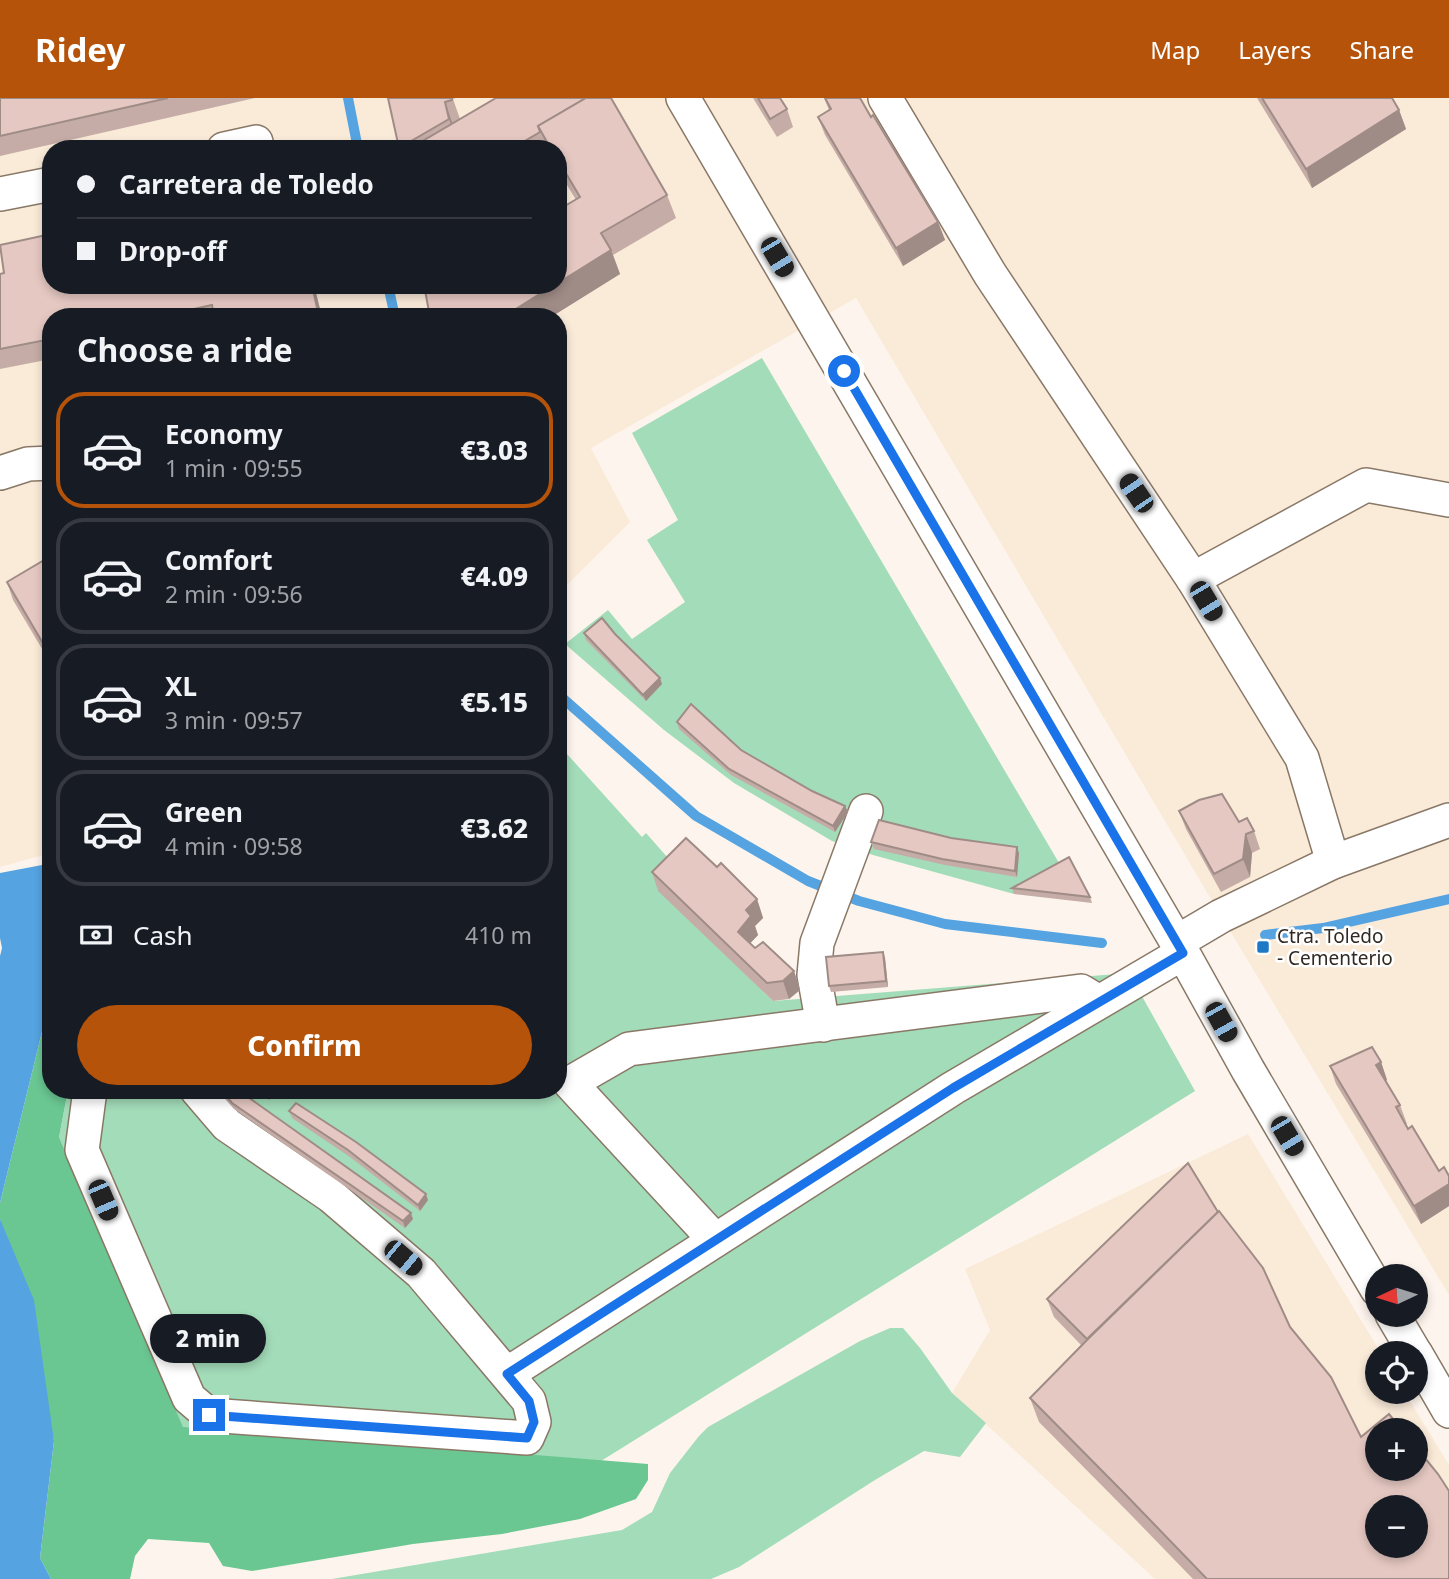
<!DOCTYPE html>
<html lang="en">
<head>
<meta charset="utf-8">
<style>
	:root { --surface:#171b24; --page:#242831; --text:#f1f3f6; --muted:#9ea1a6; --line:#363941; --accent:#b45309 }
	body { margin:0; font-family:"Noto Sans",sans-serif; background:var(--page); color:var(--text); height:100vh; display:flex; flex-direction:column; font-size:26px; white-space:nowrap }
	* { box-sizing:border-box; margin:0 }
	p { font-size:23px; color:var(--muted) }
	.icon { flex:none; width:38px; height:38px; fill:none; stroke:currentColor; stroke-width:2; stroke-linecap:round; stroke-linejoin:round }
	.map { position:relative; flex:1; overflow:hidden }
	.panel { position:absolute; left:42px; top:210px; width:525px; height:791px; display:flex; flex-direction:column; background:var(--surface); border-radius:28px; box-shadow:0 4px 10px #0003 }
	.panel>* { flex:none }
	.hud { position:absolute; left:42px; top:42px; width:525px; height:154px; border-radius:28px; box-shadow:0 4px 10px #0003; display:grid; align-content:center; height:154px; padding:0 35px; background:var(--surface) }
	.needle { width:46px; rotate:266deg }
	.tools { position:absolute; left:1365px; top:1166px; display:grid; gap:14px }
	.tools a { display:grid; place-items:center; width:63px; height:63px; border-radius:50%; background:var(--surface); box-shadow:0 4px 10px #0003; font-size:35px }
	.end { position:absolute; width:32px; height:32px; margin:-16px; border:9px solid #1a73e8; background:#fff; box-shadow:0 0 0 4px #fff }
	.from { border-radius:50% }
	.bubble { position:absolute; height:49px; border-radius:24px; background:var(--surface); box-shadow:0 4px 10px #0003; font-size:23px; font-weight:800; line-height:49px; text-align:center }
	.car { position:absolute; width:21px; height:42px; margin:-21px -10px; border-radius:9px; box-shadow:0 0 5px 2px #0007; background:linear-gradient(#222 24%,#8ab4d8 0 40%,#222 0 76%,#8ab4d8 0 86%,#222 0) }
	.hud b { display:flex; align-items:center; gap:24px; height:66px; font-size:26px }
	.hud b+b { border-top:2px solid var(--line) }
	.hud i { width:18px; height:18px; background:var(--text) }
	ul { padding:0; list-style:none }
	li { display:flex; align-items:center; gap:21px; height:116px; margin:0 14px 10px; padding:0 21px; border:4px solid var(--line); border-radius:28px }
	li div { flex:1 }
	li b { display:block; font-size:26px }
	li em { font-style:normal; font-weight:800 }
	li.active { border-color:var(--accent) }
	li>.icon { width:63px; height:63px; stroke-width:1.5 }
	h2 { padding:0 35px; font-size:32px; line-height:84px }
	.pay { display:flex; align-items:center; gap:18px; height:77px; padding:0 35px; font-size:26px }
	.pay p { margin-inline-start:auto }
	.primary-button { display:flex; gap:14px; margin-top:auto; padding:14px 35px }
	.primary-button a { flex:1; height:80px; border-radius:42px; background:var(--accent); color:#fff; font-size:28px; font-weight:800; line-height:80px; text-align:center }
	header { display:flex; align-items:center; gap:42px; box-sizing:border-box; height:98px; padding:0 35px; background:var(--accent); color:#fff }
	header strong { font-size:33px }
	nav { display:flex; gap:38px; margin-inline-start:auto; font-size:24px }
	.map>svg:first-child { display:block }
	.industrial { fill:#faead8; fill-rule:evenodd }
	.green { fill:#a3dcb9 }
	.forest { fill:#6ac792 }
	.water { fill:#55a4e1 }
	.lines { fill:none; stroke-linecap:round; stroke-linejoin:round }
	.stream { stroke:#55a4e1; stroke-width:10 }
	.minor-casing { stroke:#8a7867; stroke-width:36 }
	.minor { stroke:#fff; stroke-width:33 }
	.wall { fill:#c5aca6 }
	.shaded-wall { fill:#a08c87 }
	.building { fill:#e5c8c1; stroke:#a08c87; stroke-width:2; fill-rule:evenodd }
	.route { stroke:#1a73e8; stroke-width:9 }
	.poi-dot { fill:#1d79c6; stroke:#fff; stroke-width:2.5 }
	.labels { text-anchor:middle; dominant-baseline:central; stroke-width:5; stroke-linejoin:round; paint-order:stroke }
	.poi-label { font-size:19px; fill:#312922; stroke:#fff; text-anchor:start }
</style>
</head>
<body>
<header>
<strong>Ridey</strong>
<nav><a>Map</a><a>Layers</a><a>Share</a></nav>
</header>
<div class="map">
<svg width="1449" height="1481" viewBox="0 0 1449 1481">
	<rect width="100%" height="100%" fill="#fdf5ed"/>
	<g class="industrial">
		<path d="M0,0H1449V1197L1221,818L856,200L591,350L630,424L558,496V219H51V755L0,769ZM51,51H558V187H51Z"/>
		<path d="M1248,1036L1381,1255H1377V1293H1404L1449,1367V1481H1155L952,1295L990,1232L965,1171ZM1377,1332H1416V1370H1377ZM1377,1409H1416V1447H1377Z"/>
	</g>
	<g class="green">
		<path d="M762,260L1062,770L1014,796L873,757L832,743L734,685L664,632L565,546L608,512L632,541L685,504L647,442L678,422L632,335Z"/>
		<path d="M558,646L642,739L646,735L676,769L657,791L773,903L1129,875L1195,993L601,1363L183,1330L59,1039L68,992H558Z"/>
		<path d="M890,1230H903L920,1250L952,1295L986,1325L960,1359L924,1353L875,1382L739,1469L711,1481H332L622,1432L652,1414L670,1375L699,1338L708,1329L860,1243Z"/>
	</g>
	<path class="forest" d="M51,897V992H68L59,1039L183,1329L648,1366V1382L636,1401L580,1421L502,1436L413,1446L252,1473L223,1468L209,1445L148,1441L135,1458L130,1481H51L40,1460L54,1343L0,1121V1105Z"/>
	<g class="water">
		<path d="M42,767L51,833V897L0,1105V858L2,850L0,840V775Z"/>
		<path d="M0,1121L34,1202L54,1343L40,1460L51,1481H0Z"/>
	</g>
	<g class="lines">
		<g class="stream">
			<path d="M348,0L358,51"/>
			<path d="M388,187L395,219"/>
			<path d="M558,596L696,718L808,783L859,803L945,826L1102,845"/>
			<path d="M1265,837L1323,830L1449,801"/>
		</g>
		<defs>
			<g id="minor">
				<path d="M683,0L1183,855L1248,972L1377,1191"/>
				<path d="M885,0L990,176L1193,481L1302,660L1333,764"/>
				<path d="M224,51L256,44"/>
				<path d="M0,96L51,86"/>
				<path d="M0,375L28,366L51,365"/>
				<path d="M1193,481L1366,387L1449,402"/>
				<path d="M1177,844L1221,818L1333,764L1449,722"/>
				<path d="M823,927L814,877L817,845L866,713"/>
				<path d="M90,992L82,1052L189,1300L209,1317L527,1340L534,1324L529,1303L421,1175L331,1098L227,1027L197,992"/>
				<path d="M715,1142L570,985L629,951L1081,893L1099,904"/>
				<path d="M1392,1216L1415,1255"/>
				<path d="M1416,1256L1449,1313"/>
				<path d="M507,1276L953,990L1183,855"/>
			</g>
		</defs>
		<use href="#minor" class="minor-casing"/>
		<use href="#minor" class="minor"/>
	</g>
	<g class="wall">
		<path d="M0,0H255L0,58Z"/>
		<path d="M388,0H456L453,1L460,21L496,0L667,97L676,120L613,157L620,176L551,219H430L491,190L558,187L576,102L558,72V51H399Z"/>
		<path d="M753,0H780L787,11L793,29L777,39Z"/>
		<path d="M824,0L871,19L938,124L945,142L903,168L825,37L818,19L829,12Z"/>
		<path d="M1257,0H1392L1399,12L1406,31L1312,90Z"/>
		<path d="M4,175L314,187L322,219H51V261L0,271V176Z"/>
		<path d="M51,458V566L13,502L7,484Z"/>
		<path d="M584,535L615,536L662,586L646,603L586,542Z"/>
		<path d="M677,624L741,652L812,693L845,708L848,714L835,734L731,677L679,631Z"/>
		<path d="M1179,713L1239,724L1254,733L1260,751L1252,755L1250,779L1221,794L1186,731Z"/>
		<path d="M871,744L1019,755L1017,779L945,767L874,751Z"/>
		<path d="M717,769L757,801L763,820L755,828L758,837L750,845L755,850L794,873L800,892L789,901L773,903L658,793L652,774Z"/>
		<path d="M1012,790L1090,799L1092,805L1014,796Z"/>
		<path d="M883,854L885,860L888,889L831,894L829,888Z"/>
		<path d="M1381,964L1387,982L1386,983L1400,1007L1407,1026H1405L1408,1031L1439,1073L1449,1078V1108L1421,1126L1336,986L1330,968Z"/>
		<path d="M217,992H238L413,1121L405,1130L234,1011Z"/>
		<path d="M258,992H278V993L269,1002Z"/>
		<path d="M289,1013L428,1102L420,1113L350,1059L292,1020Z"/>
		<path d="M1047,1201L1290,1229L1361,1339L1449,1481H1193L1132,1418L1039,1324L1030,1300L1081,1247L1054,1219Z"/>
	</g>
	<g class="shaded-wall">
		<path d="M445,4L453,27L457,45L449,21Z"/>
		<path d="M1399,12L1406,31L1312,90L1306,71Z"/>
		<path d="M938,124L945,142L903,168L896,150Z"/>
		<path d="M611,152L620,176L551,219H503L554,187H558V185Z"/>
		<path d="M312,187H314L322,219H319Z"/>
		<path d="M660,580L662,586L646,603L643,597Z"/>
		<path d="M845,708L848,714L835,734L833,728Z"/>
		<path d="M1246,736L1252,755L1250,779L1243,761Z"/>
		<path d="M1017,749L1019,755L1017,779L1015,773Z"/>
		<path d="M757,801L763,820L755,828L758,837L744,852L738,834L746,812Z"/>
		<path d="M883,854L885,860L888,889L886,883Z"/>
		<path d="M794,873L800,892L789,901L783,883Z"/>
		<path d="M1381,964L1387,982L1382,985L1376,967Z"/>
		<path d="M271,992L278,993L269,1002L267,996Z"/>
		<path d="M1449,1086V1108L1421,1126L1414,1108Z"/>
		<path d="M426,1096L428,1102L420,1113L418,1107Z"/>
		<path d="M411,1115L413,1121L405,1130L403,1123Z"/>
	</g>
	<g class="building">
		<path d="M0,0H168L0,38Z"/>
		<path d="M388,0H452V2L445,4L449,21L399,50Z"/>
		<path d="M496,0H586L538,28L540,34L511,51H409Z"/>
		<path d="M586,0H611L667,97L601,135L611,152L558,185V112L580,99L558,62V51H551L538,28Z"/>
		<path d="M758,0H780L787,11L770,21Z"/>
		<path d="M825,0H860L871,19L873,17L938,124L896,150L818,19L831,11Z"/>
		<path d="M1262,0H1392L1399,12L1306,71Z"/>
		<path d="M51,136V187H312L319,219H214L212,207L157,219H51V241L0,251V176L4,175L0,147Z"/>
		<path d="M424,187H486L487,192L496,187H554L503,219H430Z"/>
		<path d="M51,458V559L7,484Z"/>
		<path d="M602,520L615,536L660,580L643,597L584,535Z"/>
		<path d="M691,606L741,652L812,693L845,708L833,728L729,671L677,624Z"/>
		<path d="M1222,696L1239,724L1247,720L1254,733L1246,736L1243,761L1214,776L1179,713L1199,702Z"/>
		<path d="M879,722L951,740L1017,749L1015,773L942,761L871,744Z"/>
		<path d="M686,740L717,769L721,765L757,801L746,812L751,818L738,834L755,850L763,844L794,873L783,883L767,885L652,774Z"/>
		<path d="M1069,759L1090,799L1012,790Z"/>
		<path d="M883,854L886,883L829,888L826,859Z"/>
		<path d="M1372,949L1381,964L1376,967L1400,1007L1396,1009L1408,1031L1412,1028L1439,1073L1444,1069L1449,1078V1086L1414,1108L1330,968Z"/>
		<path d="M221,992H238L411,1115L403,1123L232,1005Z"/>
		<path d="M296,1005L356,1044L426,1096L418,1107L348,1052L289,1013Z"/>
		<path d="M1188,1065L1218,1114L1087,1241L1047,1201Z"/>
		<path d="M1219,1113L1263,1170L1290,1229L1331,1279L1361,1339L1389,1316L1402,1332H1377V1370H1416V1349L1438,1376L1449,1393V1481H1207L1123,1394L1030,1300L1089,1240ZM1377,1409H1416V1447H1377Z"/>
	</g>
	<g class="lines">
		<path class="route" d="M209,1317L527,1340L534,1324L529,1303L507,1276L953,990L1183,855L844,273"/>
	</g>
	<rect class="poi-dot" x="1256" y="842" width="14" height="14" rx="3.5"/>
	<g class="labels">
		<g class="poi-label">
			<text x="1277" y="838">Ctra. Toledo<tspan x="1277" dy="22">- Cementerio</tspan></text>
		</g>
	</g>
</svg>
<div class="tools">
<a><svg class="needle" viewBox="-14 -14 28 28"><path d="M0-13l5 13h-10z" fill="#e53935"/><path d="M0 13l5-13h-10z" fill="#9ea1a6"/></svg></a>
<a><svg class="icon" aria-label="locate" viewBox="0 0 24 24"><circle cx="12" cy="12" r="6"/><path d="M12 2v4M12 18v4M2 12h4M18 12h4"/></svg></a>
<a>+</a>
<a>−</a>
</div>
<i class="end from" style="left:844px;top:273px"></i>
<i class="end" style="left:209px;top:1317px"></i>
<div class="bubble" style="left:150px;top:1216px;width:116px">2 min</div>
<i class="car" style="left:777px;top:159px;rotate:149deg"></i>
<i class="car" style="left:1136px;top:395px;rotate:326deg"></i>
<i class="car" style="left:1206px;top:503px;rotate:149deg"></i>
<i class="car" style="left:1221px;top:924px;rotate:151deg"></i>
<i class="car" style="left:1287px;top:1038px;rotate:149deg"></i>
<i class="car" style="left:103px;top:1102px;rotate:157deg"></i>
<i class="car" style="left:403px;top:1160px;rotate:130deg"></i>
<div class="hud">
<b><i class="from"></i>Carretera de Toledo</b>
<b><i></i>Drop-off</b>
</div>
<section class="panel">
<h2>Choose a ride</h2>
<ul>
<li class="active"><svg class="icon" aria-label="car" viewBox="0 0 24 24"><path d="M5 17H2v-5l4-1 3-4h7l3 4 3 1v5h-3M9 17h6M6 11h13"/><circle cx="7" cy="17" r="2"/><circle cx="17" cy="17" r="2"/></svg><div><b>Economy</b><p>1 min · 09:55</p></div><em>€3.03</em></li>
<li><svg class="icon" aria-label="car" viewBox="0 0 24 24"><path d="M5 17H2v-5l4-1 3-4h7l3 4 3 1v5h-3M9 17h6M6 11h13"/><circle cx="7" cy="17" r="2"/><circle cx="17" cy="17" r="2"/></svg><div><b>Comfort</b><p>2 min · 09:56</p></div><em>€4.09</em></li>
<li><svg class="icon" aria-label="car" viewBox="0 0 24 24"><path d="M5 17H2v-5l4-1 3-4h7l3 4 3 1v5h-3M9 17h6M6 11h13"/><circle cx="7" cy="17" r="2"/><circle cx="17" cy="17" r="2"/></svg><div><b>XL</b><p>3 min · 09:57</p></div><em>€5.15</em></li>
<li><svg class="icon" aria-label="car" viewBox="0 0 24 24"><path d="M5 17H2v-5l4-1 3-4h7l3 4 3 1v5h-3M9 17h6M6 11h13"/><circle cx="7" cy="17" r="2"/><circle cx="17" cy="17" r="2"/></svg><div><b>Green</b><p>4 min · 09:58</p></div><em>€3.62</em></li>
</ul>
<div class="pay"><svg class="icon" aria-label="cash" viewBox="0 0 24 24"><path d="M3 7h18v10H3z"/><circle cx="12" cy="12" r="2"/></svg>Cash<p>410 m</p></div>
<div class="primary-button"><a>Confirm</a></div>
</section>
</div>
</body>
</html>
